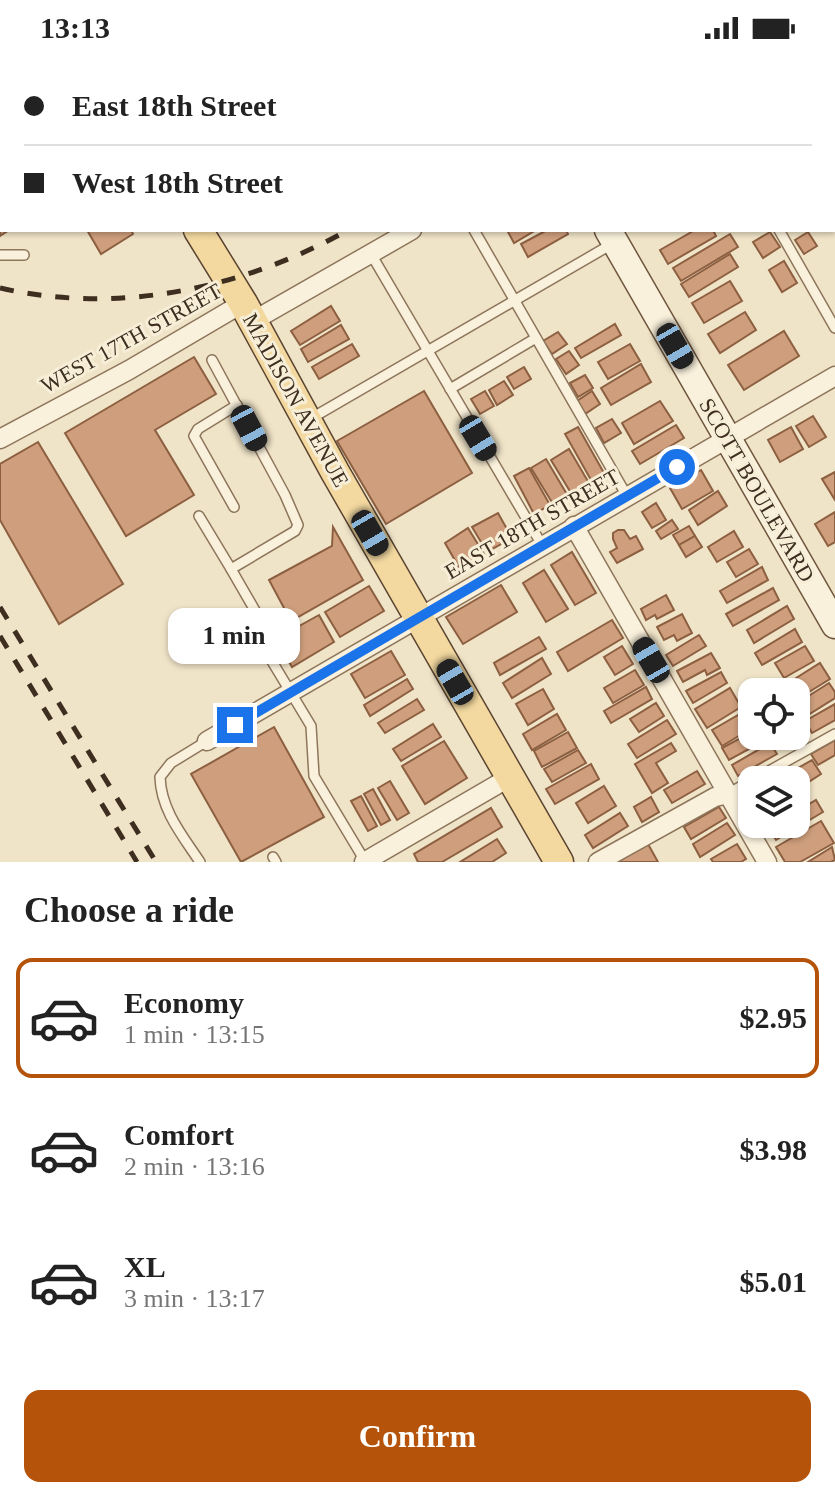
<!DOCTYPE html>
<html lang="en">
<head>
<meta charset="utf-8">
<style>
	:root { --surface:#fff; --page:#f2f2f2; --text:#222; --muted:#767676; --line:#e0e0e0; --accent:#b45309 }
	body { margin:0; font-family:Georgia,serif; background:var(--page); color:var(--text); height:100vh; display:flex; flex-direction:column; font-size:30px; white-space:nowrap }
	* { box-sizing:border-box; margin:0 }
	p { font-size:26px; color:var(--muted) }
	.icon { flex:none; width:44px; height:44px; fill:none; stroke:currentColor; stroke-width:2; stroke-linecap:round; stroke-linejoin:round }
	.map { position:relative; height:806px; overflow:hidden }
	.drawer { display:flex; flex-direction:column; background:var(--surface); flex:1 }
	.drawer>* { flex:none }
	.top-card { position:absolute; left:0px; top:0px; width:836px; height:176px; box-shadow:0 2px 6px #0004; display:grid; align-content:center; height:176px; padding:0 24px; background:var(--surface) }
	.tools { position:absolute; left:738px; top:622px; display:grid; gap:16px }
	.tools a { display:grid; place-items:center; width:72px; height:72px; border-radius:16px; background:var(--surface); box-shadow:0 2px 6px #0004; font-size:40px }
	.end { position:absolute; width:36px; height:36px; margin:-18px; border:10px solid #1a73e8; background:#fff; box-shadow:0 0 0 4px #fff }
	.from { border-radius:50% }
	.bubble { position:absolute; height:56px; border-radius:16px; background:var(--surface); box-shadow:0 2px 6px #0004; font-size:26px; font-weight:800; line-height:56px; text-align:center }
	.car { position:absolute; width:24px; height:48px; margin:-24px -12px; border-radius:10px; box-shadow:0 0 6px 2px #0007; background:linear-gradient(#222 24%,#8ab4d8 0 40%,#222 0 76%,#8ab4d8 0 86%,#222 0) }
	.top-card b { display:flex; align-items:center; gap:28px; height:76px; font-size:30px }
	.top-card b+b { border-top:2px solid var(--line) }
	.top-card i { width:20px; height:20px; background:var(--text) }
	ul { padding:0; list-style:none }
	li { display:flex; align-items:center; gap:24px; height:120px; margin:0 16px 12px; padding:0 8px; border:4px solid transparent; border-radius:16px }
	li div { flex:1 }
	li b { display:block; font-size:30px }
	li em { font-style:normal; font-weight:800 }
	li.selected { border-color:var(--accent) }
	li>.icon { width:72px; height:72px; stroke-width:1.5 }
	h2 { padding:0 24px; font-size:36px; line-height:96px }
	.action { display:flex; gap:16px; margin-top:auto; padding:16px 24px }
	.action a { flex:1; height:92px; border-radius:16px; background:var(--accent); color:#fff; font-size:32px; font-weight:800; line-height:92px; text-align:center }
	.status { display:flex; justify-content:space-between; align-items:center; height:56px; padding:0 40px; background:var(--surface); direction:ltr }
	.status svg { height:22px; fill:currentColor }
	.map>svg:first-child { display:block }
	.building { fill:#cf9f7d; stroke:#8d5f41; stroke-width:2 }
	.lines { fill:none; stroke-linecap:round; stroke-linejoin:round }
	.lane-casing { stroke:#8d765c; stroke-width:12 }
	.street-casing { stroke:#8d765c; stroke-width:21 }
	.secondary-casing { stroke:#6f573f; stroke-width:29 }
	.primary-casing { stroke:#5b4430; stroke-width:31 }
	.lane { stroke:#faf1dc; stroke-width:9 }
	.street { stroke:#faf1dc; stroke-width:18 }
	.secondary { stroke:#faf1dc; stroke-width:26 }
	.primary { stroke:#f3d9a0; stroke-width:28 }
	.rail { stroke:#3d2e20; stroke-width:5; stroke-dasharray:14 14; stroke-linecap:butt }
	.route { stroke:#1a73e8; stroke-width:10 }
	.labels { text-anchor:middle; dominant-baseline:central; stroke-width:6; stroke-linejoin:round; paint-order:stroke }
	.street-label { font-size:22px; fill:#3d2e20; stroke:#f7eed8 }
</style>
</head>
<body>
<div class="status"><b>13:13</b><svg viewBox="0 0 49 12"><path d="M0 12V9h3v3zM5 12V6h3v6zM10 12V3h3v9zM15 12V0h3v12zM26 1h20v11H26zM47 4h2v5h-2z"/></svg></div>
<div class="map">
<svg width="835" height="806" viewBox="0 0 835 806">
	<rect width="100%" height="100%" fill="#f0e4c8"/>
	<g class="building">
		<path d="M283,0H454L455,2H284Z"/>
		<path d="M0,40L2,174H9L0,180Z"/>
		<path d="M87,174H131L133,178L101,198Z"/>
		<path d="M507,174H536L514,187Z"/>
		<path d="M547,174H566L568,178L528,201L521,188Z"/>
		<path d="M695,174H713L716,180L668,208L660,194Z"/>
		<path d="M770,176L780,191L763,202L753,186Z"/>
		<path d="M808,176L817,190L804,198L795,184Z"/>
		<path d="M730,178L738,191L681,225L673,212Z"/>
		<path d="M730,198L738,211L689,241L681,228Z"/>
		<path d="M784,205L797,227L782,236L769,214Z"/>
		<path d="M730,225L742,245L704,267L692,247Z"/>
		<path d="M331,250L340,265L300,289L291,275Z"/>
		<path d="M745,256L756,274L720,297L708,278Z"/>
		<path d="M615,268L621,279L581,302L575,292Z"/>
		<path d="M341,269L349,283L308,306L301,293Z"/>
		<path d="M784,275L799,300L744,334L728,309Z"/>
		<path d="M558,276L567,288L552,298L543,285Z"/>
		<path d="M352,288L359,300L319,323L312,311Z"/>
		<path d="M630,288L640,305L608,323L598,306Z"/>
		<path d="M569,295L579,309L566,318L556,303Z"/>
		<path d="M194,301L216,338L155,374L194,439L126,480L65,377Z"/>
		<path d="M641,308L651,326L611,349L601,332Z"/>
		<path d="M524,311L531,323L514,333L507,321Z"/>
		<path d="M585,319L593,332L578,341L570,327Z"/>
		<path d="M504,325L513,339L497,349L489,334Z"/>
		<path d="M424,335L472,417L386,468L337,385Z"/>
		<path d="M485,335L494,350L480,358L471,343Z"/>
		<path d="M592,335L600,348L585,358L577,345Z"/>
		<path d="M660,345L673,365L634,388L622,367Z"/>
		<path d="M813,360L826,381L809,391L796,370Z"/>
		<path d="M612,363L621,377L604,387L596,372Z"/>
		<path d="M676,369L684,382L640,408L632,395Z"/>
		<path d="M578,371L604,417L591,424L565,378Z"/>
		<path d="M791,371L803,393L780,406L768,384Z"/>
		<path d="M38,386L123,528L59,568L0,464V408Z"/>
		<path d="M569,393L589,427L571,437L551,404Z"/>
		<path d="M546,403L568,440L553,448L531,412Z"/>
		<path d="M529,412L550,449L534,458L514,420Z"/>
		<path d="M701,414L713,435L682,453L670,432Z"/>
		<path d="M835,416V444L822,423Z"/>
		<path d="M718,435L727,450L698,469L689,454Z"/>
		<path d="M656,447L666,464L652,472L642,456Z"/>
		<path d="M835,456V486L828,490L815,468Z"/>
		<path d="M498,457L512,482L487,496L472,471Z"/>
		<path d="M672,464L678,473L661,483L656,475Z"/>
		<path d="M689,470L695,480L679,489L673,479Z"/>
		<path d="M333,471L363,524L291,565L269,524L332,490Z"/>
		<path d="M468,472L484,498L460,513L445,487Z"/>
		<path d="M618,474H624L630,483L636,480L643,493L617,507L610,496L617,492L613,483V477Z"/>
		<path d="M734,475L743,491L717,506L708,491Z"/>
		<path d="M695,480L702,491L686,501L679,489Z"/>
		<path d="M749,493L758,508L736,521L727,506Z"/>
		<path d="M572,496L596,537L575,549L551,509Z"/>
		<path d="M762,511L768,524L727,547L720,535Z"/>
		<path d="M544,514L568,553L546,566L523,527Z"/>
		<path d="M501,529L517,556L463,588L446,561Z"/>
		<path d="M369,530L384,555L340,581L325,556Z"/>
		<path d="M773,532L779,544L733,570L726,558Z"/>
		<path d="M666,539L674,554L657,563L655,559L646,564L641,553Z"/>
		<path d="M787,550L794,563L754,587L747,574Z"/>
		<path d="M682,558L692,577L677,585L674,579L664,584L657,571Z"/>
		<path d="M319,559L334,586L292,611L276,583Z"/>
		<path d="M612,564L623,582L568,615L557,596Z"/>
		<path d="M795,573L802,586L762,609L755,597Z"/>
		<path d="M699,579L706,590L673,610L666,599Z"/>
		<path d="M539,581L546,593L500,619L494,607Z"/>
		<path d="M622,590L633,608L615,619L604,601Z"/>
		<path d="M805,590L814,605L784,622L775,607Z"/>
		<path d="M391,595L405,619L365,642L351,618Z"/>
		<path d="M711,597L720,612L707,619L705,614L683,626L677,615Z"/>
		<path d="M542,602L551,618L512,642L503,627Z"/>
		<path d="M820,607L830,623L796,644V636H789L785,629Z"/>
		<path d="M635,614L644,629L613,647L604,632Z"/>
		<path d="M721,616L727,627L693,647L686,635Z"/>
		<path d="M407,623L413,633L370,660L364,649Z"/>
		<path d="M829,627L835,636V642L800,664L796,657V648Z"/>
		<path d="M646,631L652,643L611,667L604,655Z"/>
		<path d="M730,632L741,651L707,672L695,653Z"/>
		<path d="M543,633L554,653L528,669L516,648Z"/>
		<path d="M417,643L424,654L385,677L378,667Z"/>
		<path d="M656,647L664,660L639,676L630,663Z"/>
		<path d="M835,648V664L812,677L805,665Z"/>
		<path d="M752,651V672L722,690L712,674Z"/>
		<path d="M557,658L566,674L532,694L523,678Z"/>
		<path d="M667,664L676,678L637,702L628,688Z"/>
		<path d="M433,668L441,681L401,705L393,693Z"/>
		<path d="M274,671L324,761L241,806L191,718Z"/>
		<path d="M568,676L577,692L542,711L534,695Z"/>
		<path d="M752,676V680L769,682L729,704L722,692Z"/>
		<path d="M835,684V699L818,709L811,698Z"/>
		<path d="M444,685L467,722L425,748L402,710Z"/>
		<path d="M671,687L676,695L656,707L668,727L652,737L635,708Z"/>
		<path d="M770,687L777,698L738,720L732,709Z"/>
		<path d="M578,694L586,707L552,726L544,713Z"/>
		<path d="M812,704L821,718L807,727L798,712Z"/>
		<path d="M591,708L599,723L555,748L546,733Z"/>
		<path d="M697,715L705,728L672,747L664,734Z"/>
		<path d="M390,725L409,757L397,764L378,732Z"/>
		<path d="M604,730L616,750L588,767L576,747Z"/>
		<path d="M373,733L390,764L381,769L364,738Z"/>
		<path d="M361,740L377,770L368,775L351,745Z"/>
		<path d="M651,741L659,756L642,766L634,751Z"/>
		<path d="M816,744L823,756L776,784L769,773L777,768H796V756Z"/>
		<path d="M719,751L726,762L691,783L684,771Z"/>
		<path d="M491,752L502,771L442,806H418L414,798Z"/>
		<path d="M620,757L628,770L593,792L585,779Z"/>
		<path d="M821,765L834,787L800,806H785L776,791Z"/>
		<path d="M727,767L735,779L700,801L693,788Z"/>
		<path d="M497,783L506,797L492,806H460Z"/>
		<path d="M648,788L658,806H615Z"/>
		<path d="M737,788L746,803L741,806H713L711,803Z"/>
		<path d="M832,791L835,804L831,806H808Z"/>
	</g>
	<g class="lines">
		<defs>
			<g id="lane">
				<path d="M211,0L212,2"/>
				<path d="M266,0L267,2"/>
				<path d="M474,174L627,440"/>
				<path d="M779,174L835,272"/>
				<path d="M371,198L542,489"/>
				<path d="M0,199H24"/>
				<path d="M450,333L536,282"/>
				<path d="M310,363L612,188"/>
				<path d="M234,451L194,380L198,373L237,349"/>
				<path d="M199,460L231,513L295,475L298,469L285,439L212,304"/>
				<path d="M231,513L261,565L267,597L311,670L314,720L365,805"/>
				<path d="M753,724L835,678"/>
				<path d="M728,738L752,724"/>
				<path d="M273,801L276,806"/>
				<path d="M200,806C182,779 161,754 160,721L171,707L207,685"/>
			</g>
			<g id="street">
				<path d="M7,2L10,0"/>
				<path d="M711,2L715,0"/>
				<path d="M253,265L412,174"/>
				<path d="M0,383L129,314L243,247"/>
				<path d="M574,470L767,806"/>
				<path d="M207,685L835,320"/>
				<path d="M364,806L510,721"/>
				<path d="M598,806L715,741L728,738"/>
			</g>
			<g id="secondary">
				<path d="M510,0L511,2"/>
				<path d="M608,174L835,569"/>
			</g>
			<g id="primary">
				<path d="M92,0L93,2"/>
				<path d="M198,174L243,247L335,416L559,806"/>
			</g>
		</defs>
		<use href="#lane" class="lane-casing"/>
		<use href="#street" class="street-casing"/>
		<use href="#secondary" class="secondary-casing"/>
		<use href="#primary" class="primary-casing"/>
		<use href="#lane" class="lane"/>
		<use href="#street" class="street"/>
		<use href="#secondary" class="secondary"/>
		<use href="#primary" class="primary"/>
		<g class="rail">
			<path d="M623,2L626,0"/>
			<path d="M641,2L644,0"/>
			<path d="M0,232C118,259 243,233 348,174"/>
			<path d="M0,551L156,806"/>
			<path d="M0,580L137,806"/>
		</g>
	</g>
	<g class="lines">
		<path class="route" d="M235,669L677,411"/>
	</g>
	<g class="labels">
		<g class="street-label">
			<text transform="translate(131 282) rotate(-29)">WEST 17TH STREET</text>
			<text transform="translate(296 344) rotate(61)">MADISON AVENUE</text>
			<text transform="translate(757 434) rotate(60)">SCOTT BOULEVARD</text>
			<text transform="translate(532 468) rotate(-30)">EAST 18TH STREET</text>
		</g>
	</g>
</svg>
<div class="tools">
<a><svg class="icon" aria-label="locate" viewBox="0 0 24 24"><circle cx="12" cy="12" r="6"/><path d="M12 2v4M12 18v4M2 12h4M18 12h4"/></svg></a>
<a><svg class="icon" aria-label="layers" viewBox="0 0 24 24"><path d="M12 4l9 5-9 5-9-5zM3 14l9 5 9-5"/></svg></a>
</div>
<i class="end from" style="left:677px;top:411px"></i>
<i class="end" style="left:235px;top:669px"></i>
<div class="bubble" style="left:168px;top:552px;width:132px">1 min</div>
<i class="car" style="left:675px;top:290px;rotate:150deg"></i>
<i class="car" style="left:249px;top:372px;rotate:152deg"></i>
<i class="car" style="left:478px;top:382px;rotate:149deg"></i>
<i class="car" style="left:370px;top:477px;rotate:150deg"></i>
<i class="car" style="left:651px;top:604px;rotate:330deg"></i>
<i class="car" style="left:455px;top:626px;rotate:330deg"></i>
<div class="top-card">
<b><i class="from"></i>East 18th Street</b>
<b><i></i>West 18th Street</b>
</div>
</div>
<section class="drawer">
<h2>Choose a ride</h2>
<ul>
<li class="selected"><svg class="icon" aria-label="car" viewBox="0 0 24 24"><path d="M5 17H2v-5l4-1 3-4h7l3 4 3 1v5h-3M9 17h6M6 11h13"/><circle cx="7" cy="17" r="2"/><circle cx="17" cy="17" r="2"/></svg><div><b>Economy</b><p>1 min · 13:15</p></div><em>$2.95</em></li>
<li><svg class="icon" aria-label="car" viewBox="0 0 24 24"><path d="M5 17H2v-5l4-1 3-4h7l3 4 3 1v5h-3M9 17h6M6 11h13"/><circle cx="7" cy="17" r="2"/><circle cx="17" cy="17" r="2"/></svg><div><b>Comfort</b><p>2 min · 13:16</p></div><em>$3.98</em></li>
<li><svg class="icon" aria-label="car" viewBox="0 0 24 24"><path d="M5 17H2v-5l4-1 3-4h7l3 4 3 1v5h-3M9 17h6M6 11h13"/><circle cx="7" cy="17" r="2"/><circle cx="17" cy="17" r="2"/></svg><div><b>XL</b><p>3 min · 13:17</p></div><em>$5.01</em></li>
</ul>
<div class="action"><a>Confirm</a></div>
</section>
</body>
</html>
